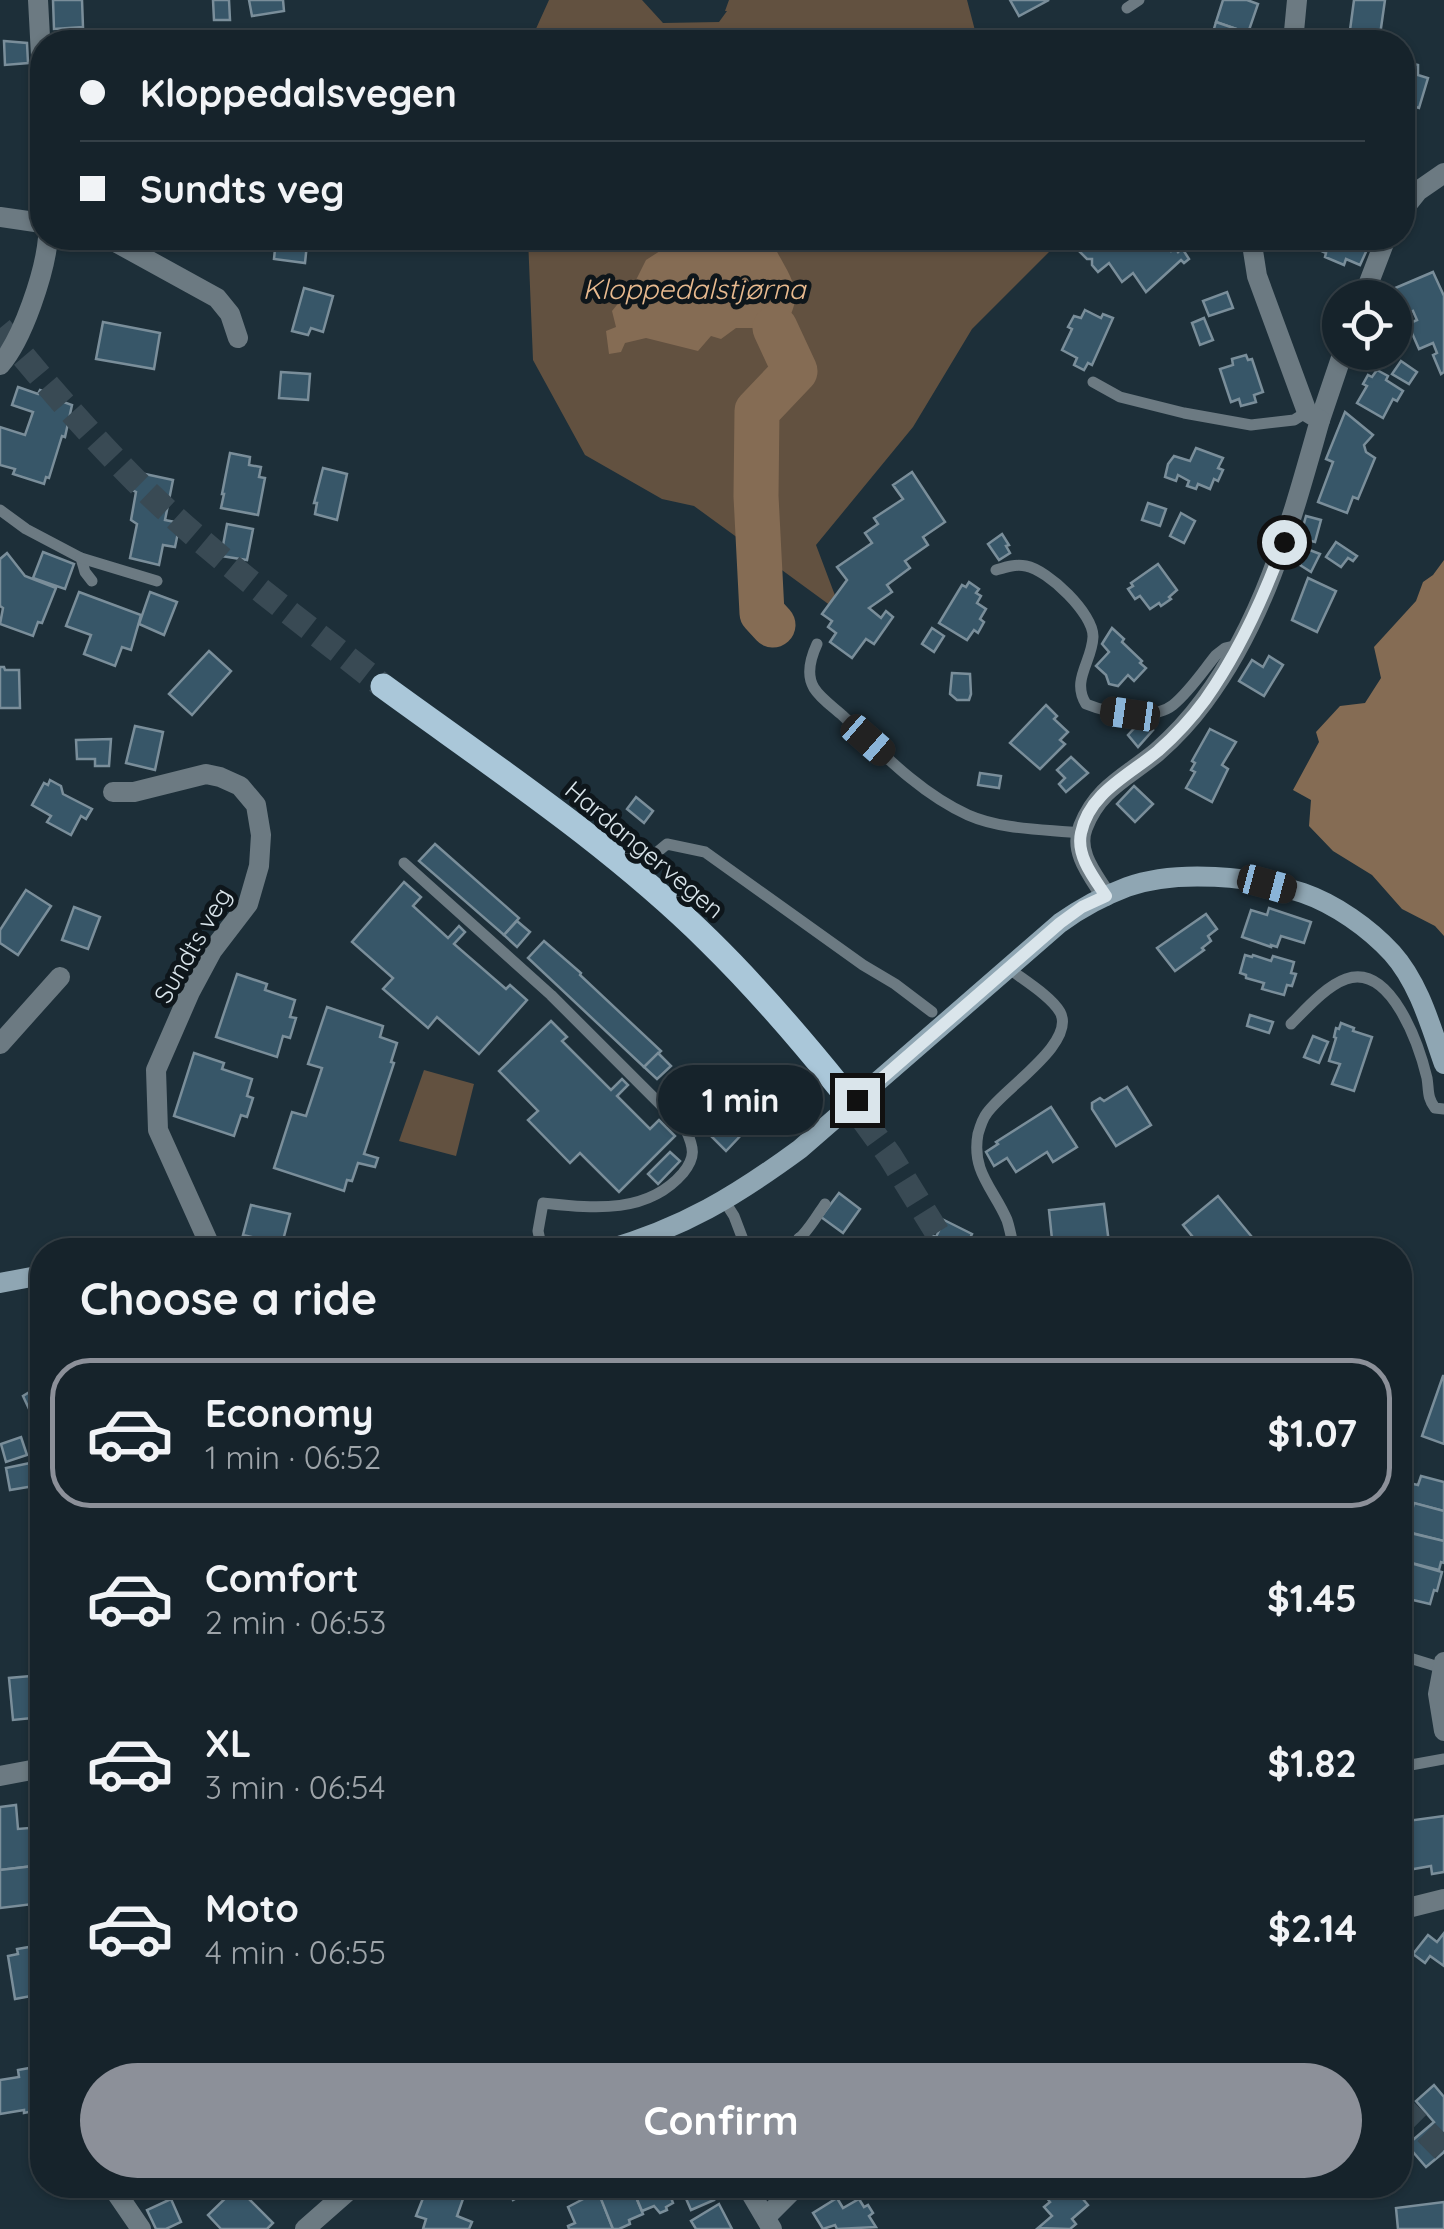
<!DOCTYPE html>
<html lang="en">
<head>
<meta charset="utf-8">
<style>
	:root { --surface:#16232b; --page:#232f37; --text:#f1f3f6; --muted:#9ea4a9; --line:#354047; --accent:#8c9099 }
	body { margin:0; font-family:Quicksand,sans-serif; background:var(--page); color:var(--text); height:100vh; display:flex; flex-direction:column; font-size:38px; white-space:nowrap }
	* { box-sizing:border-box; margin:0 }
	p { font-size:32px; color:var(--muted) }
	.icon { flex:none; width:55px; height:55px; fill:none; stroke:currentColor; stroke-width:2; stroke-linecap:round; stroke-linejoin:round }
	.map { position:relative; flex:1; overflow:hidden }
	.side { position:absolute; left:30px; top:1238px; width:1382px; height:960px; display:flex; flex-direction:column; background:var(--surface); border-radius:40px; box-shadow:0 2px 8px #0004,0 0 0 2px var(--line) }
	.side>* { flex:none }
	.hud { position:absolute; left:30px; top:30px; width:1385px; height:220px; border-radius:40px; box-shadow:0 2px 8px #0004,0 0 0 2px var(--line); display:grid; align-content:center; height:220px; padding:0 50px; background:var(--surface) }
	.fabs { position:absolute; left:1322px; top:280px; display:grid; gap:20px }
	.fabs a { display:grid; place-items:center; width:90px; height:90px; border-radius:50%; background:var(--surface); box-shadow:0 2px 8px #0004,0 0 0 2px var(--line); font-size:50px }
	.end { position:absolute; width:45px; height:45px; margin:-22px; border:12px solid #dae5eb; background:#111; box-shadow:0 0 0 5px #111 }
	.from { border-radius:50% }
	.bubble { position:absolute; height:70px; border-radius:35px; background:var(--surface); box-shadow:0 2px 8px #0004,0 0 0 2px var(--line); font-size:32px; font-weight:800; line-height:70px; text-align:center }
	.car { position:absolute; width:30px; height:60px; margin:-30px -15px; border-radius:12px; box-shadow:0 0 8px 2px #0007; background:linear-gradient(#222 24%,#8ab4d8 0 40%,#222 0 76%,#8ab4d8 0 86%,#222 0) }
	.hud b { display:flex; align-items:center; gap:35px; height:95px; font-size:38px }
	.hud b+b { border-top:2px solid var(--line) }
	.hud i { width:25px; height:25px; background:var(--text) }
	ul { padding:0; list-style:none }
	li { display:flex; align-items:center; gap:30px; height:150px; margin:0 20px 15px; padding:0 30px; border:5px solid transparent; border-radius:40px }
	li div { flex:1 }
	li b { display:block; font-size:38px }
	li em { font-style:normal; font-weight:800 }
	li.selected { border-color:var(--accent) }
	li>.icon { width:90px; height:90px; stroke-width:1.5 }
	h2 { padding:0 50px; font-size:45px; line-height:120px }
	.action { display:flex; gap:20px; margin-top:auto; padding:20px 50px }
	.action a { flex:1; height:115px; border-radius:60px; background:var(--accent); color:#fff; font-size:40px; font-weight:800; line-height:115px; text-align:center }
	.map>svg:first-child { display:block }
	.green { fill:#625140 }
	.water { fill:#856c54 }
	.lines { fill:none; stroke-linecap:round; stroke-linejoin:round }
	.river { stroke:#856c54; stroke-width:45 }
	.building { fill:#375668; stroke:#7a8e9a; stroke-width:2.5 }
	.primary-tunnel { stroke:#394a54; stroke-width:25; stroke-dasharray:25 12; stroke-linecap:butt }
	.lane { stroke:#6c7a82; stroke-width:11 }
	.street { stroke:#6c7a82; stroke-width:20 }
	.secondary { stroke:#8fa6b3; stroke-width:20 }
	.primary { stroke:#aac7d9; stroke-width:25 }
	.route { stroke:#dae5eb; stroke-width:12 }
	.labels { text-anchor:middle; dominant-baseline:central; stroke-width:10; stroke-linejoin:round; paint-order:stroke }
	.street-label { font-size:25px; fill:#dae5eb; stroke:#0e161b }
	.water-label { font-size:28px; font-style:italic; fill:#e8ba8f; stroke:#0e161b }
</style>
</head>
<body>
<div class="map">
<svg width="1444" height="2229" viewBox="0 0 1444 2229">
	<rect width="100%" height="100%" fill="#1d2f39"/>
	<g class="green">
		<path d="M549,0H642L663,23L719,22L727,11H725L729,0H967L978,42H530Z"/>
		<path d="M528,238H1037L1049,252L972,329L913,427L816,545L842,614L694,506L662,499L585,455L533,360Z"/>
		<path d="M424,1070L474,1084L456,1156L399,1141Z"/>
	</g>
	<g class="water">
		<path d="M646,238H779L776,250C792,280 805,293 785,325L775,328H736L721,339L711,336L698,351L646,338L625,343L621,352L609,354L606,331L616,327L612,311L634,284L646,260L660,251V245L647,241Z"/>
		<path d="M1444,560V936L1435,926L1402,909L1372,875L1333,851L1309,826L1311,800L1293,790L1319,742L1316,732L1340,706L1365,703L1381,678L1374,647L1416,601L1423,582L1433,575Z"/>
	</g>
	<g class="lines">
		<path class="river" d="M773,625L762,613L756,496L757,411L795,371L775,328"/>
	</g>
	<g class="building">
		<path d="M53,0H82L83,27L54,29Z"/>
		<path d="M213,0H229L230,20H214Z"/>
		<path d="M249,0H283L284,11L252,16Z"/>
		<path d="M1010,0H1049L1019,16Z"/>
		<path d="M1223,0H1247L1258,4L1248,33L1216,22Z"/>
		<path d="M1354,0H1385L1380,35L1350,30Z"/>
		<path d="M1216,22L1248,33L1245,42H1210Z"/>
		<path d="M4,41L27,43L28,63L5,65Z"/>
		<path d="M1402,61L1418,65V75L1428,78L1419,108L1406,104L1403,115Z"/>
		<path d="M288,238H301L307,244L305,263L274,259L276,239L287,240Z"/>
		<path d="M1095,238H1144L1147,241L1151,238L1154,242L1158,238L1171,251L1175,248L1178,252L1182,248L1189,259L1184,263L1181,260L1146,292L1133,273L1122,282L1109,263L1098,272L1092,265V259H1087L1080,252Z"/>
		<path d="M1296,238H1358L1370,243L1360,265L1346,259L1344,265L1325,257L1326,253L1295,239Z"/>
		<path d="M1433,272L1444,296V372L1441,374L1433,355L1437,353L1433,343L1419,349L1408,324L1417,320L1413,311L1404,315L1393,289Z"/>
		<path d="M304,288L333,296L323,332L311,328L308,335L292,331Z"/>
		<path d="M1227,292L1233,308L1209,316L1203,301Z"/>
		<path d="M1085,310L1101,318L1103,314L1113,318L1092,365L1088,363L1084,370L1074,365L1077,358L1062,350L1072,329L1068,327L1074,316L1081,318Z"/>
		<path d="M1204,318L1213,340L1200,345L1192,323Z"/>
		<path d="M103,322L160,333L154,369L96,359Z"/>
		<path d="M1246,355L1248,360L1252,359L1263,392L1254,395L1256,402L1241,406L1239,399L1231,402L1220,369L1233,365L1232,359Z"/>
		<path d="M1401,361L1417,372L1409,384L1392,374Z"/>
		<path d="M1377,370L1388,376L1386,380L1403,391L1397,401L1393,399L1383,418L1357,403L1367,386L1363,384L1368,375L1372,377Z"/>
		<path d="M281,372L310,374L308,400L279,398Z"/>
		<path d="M18,387L38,394L40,390L56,395L55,399L72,405L65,437L62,436L49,478L46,477L44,484L13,474L15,469L0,465V427L25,435L33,412L12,405Z"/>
		<path d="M1345,412L1373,435L1364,445L1366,452L1375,458L1358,499L1353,497L1347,513L1318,502L1333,462L1326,459Z"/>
		<path d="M1196,448L1223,458L1218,468L1223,470L1218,481L1214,479L1210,489L1198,484L1196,489L1187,486L1189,481L1178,475L1176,481L1165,477L1168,464L1174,456L1190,461Z"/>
		<path d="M230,453L250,457L249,465L261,467L259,477L265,478L258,515L221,508L224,494H222Z"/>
		<path d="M323,468L347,474L337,520L315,514L317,503H314Z"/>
		<path d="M131,471L173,480L165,520L180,523L175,547L163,545L159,565L130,558L137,524L131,520L136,492L128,488Z"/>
		<path d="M912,472L945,522L923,537L928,545L905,561L910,568L887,585L892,592L869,608L881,618L886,611L893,617L874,644L866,639L852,658L830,642L836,633L828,627L832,621L822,614L847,580L837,567L872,543L865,533L878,524L874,518L903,499L893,485Z"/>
		<path d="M1148,503L1166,509L1160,526L1142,520Z"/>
		<path d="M1181,513L1195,521L1184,543L1170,536Z"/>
		<path d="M1306,516L1321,520L1315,542L1300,538Z"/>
		<path d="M227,524L253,529L247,560L221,556Z"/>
		<path d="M1002,534L1009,545L1006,546L1010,553L999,560L988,544Z"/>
		<path d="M1336,542L1357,556L1353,561L1348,558L1341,567L1326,557Z"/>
		<path d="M1307,549L1320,554L1311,572L1300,565Z"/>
		<path d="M43,552L74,564L65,589L33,578Z"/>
		<path d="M7,553L25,576L56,588L42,623L38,622L33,636L0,624L3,608L0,606V559Z"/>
		<path d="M1158,564L1177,590L1169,597L1171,599L1161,606L1159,603L1150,609L1140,596L1135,599L1128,589L1133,586L1131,583Z"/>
		<path d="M1308,578L1336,591L1317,632L1292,620Z"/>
		<path d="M969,582L979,589L976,593L981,596L977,603L986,609L980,619L984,622L978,633L974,630L967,640L939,623L962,585L966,587Z"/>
		<path d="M79,592L141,615L131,650L122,647L115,666L84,654L91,635L66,626Z"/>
		<path d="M150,592L177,602L164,635L139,624Z"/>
		<path d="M932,628L944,636L934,652L922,644Z"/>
		<path d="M1112,628L1124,639L1122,642L1142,661L1140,663L1146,668L1134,681L1128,675L1118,686L1109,684L1106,675L1096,666L1109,652L1102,644Z"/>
		<path d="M209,651L231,671L192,715L169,694Z"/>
		<path d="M1269,656L1283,665L1264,696L1239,681L1252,660L1263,667Z"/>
		<path d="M0,667H4L5,670H19L20,708H0Z"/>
		<path d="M952,673L970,674L971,694L969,700H957L950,694Z"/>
		<path d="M1046,705L1057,716L1054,719L1068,732L1060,740L1065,744L1040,769L1010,743Z"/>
		<path d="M1142,720L1153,730L1138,747L1128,735Z"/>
		<path d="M135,726L163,732L155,770L126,763Z"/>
		<path d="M1210,729L1236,742L1222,765L1228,769L1212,802L1186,788L1195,772L1191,770L1195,763L1192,761Z"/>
		<path d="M111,739L109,766H95V759H77L76,740Z"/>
		<path d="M1071,757L1088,773L1066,792L1059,784L1065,778L1057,770Z"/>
		<path d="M980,773L1001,776L999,788L978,785Z"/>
		<path d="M50,780L61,786L63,794L92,809L86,819L81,816L71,835L47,822L51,816L32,805L44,783L48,785Z"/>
		<path d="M1134,786L1153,804L1135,822L1117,804Z"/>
		<path d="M636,797L653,811L644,823L627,809Z"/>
		<path d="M435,844L519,918L504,935L419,861Z"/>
		<path d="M404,882L421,897L413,906L448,938L459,926L465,932L454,944L506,989L510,985L527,1000L479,1054L437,1017L428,1028L383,989L393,978L352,942Z"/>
		<path d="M26,890L51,906L18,955L0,943V930Z"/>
		<path d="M74,907L100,917L88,949L62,940Z"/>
		<path d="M1269,908L1311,922L1304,943L1281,936L1277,947L1271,945V947L1242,937L1251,910L1267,915Z"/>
		<path d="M1206,914L1217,929L1208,936L1211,941L1202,948L1204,950L1175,971L1157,948Z"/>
		<path d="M517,921L530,932L517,947L504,935Z"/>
		<path d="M544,941L581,973L580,975L661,1051L644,1067L528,958Z"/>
		<path d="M1245,955L1252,957L1253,955L1271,961L1273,956L1294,962L1291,973L1296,974L1292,986L1287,985L1284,995L1262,989L1264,983L1246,978V975L1240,973Z"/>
		<path d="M237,974L267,984L265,990L295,1000L290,1017L296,1018L290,1038L283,1036L277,1057L216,1037Z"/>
		<path d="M327,1007L383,1026L380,1037L397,1043L391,1062L394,1063L364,1154L378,1158L375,1167L358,1163L352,1181L347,1180L344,1191L274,1168L292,1112L306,1116L322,1068L308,1064Z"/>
		<path d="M1250,1015L1273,1022L1269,1033L1247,1026Z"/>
		<path d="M551,1021L567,1037L562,1041L611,1090L622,1079L628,1085L617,1096L650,1129L659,1120L675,1136L619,1192L580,1153L570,1163L528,1120L538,1111L499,1071Z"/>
		<path d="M1341,1023L1354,1028L1353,1031L1372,1037L1354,1091L1332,1084L1340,1064L1329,1061L1336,1038L1334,1037L1336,1028L1339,1029Z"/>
		<path d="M1313,1036L1328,1042L1319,1063L1304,1057Z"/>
		<path d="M194,1053L224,1063L222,1069L252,1079L247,1096L253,1098L247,1117L241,1115L234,1136L174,1116Z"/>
		<path d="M658,1053L671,1066L657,1079L644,1067Z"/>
		<path d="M1127,1087L1151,1125L1116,1146L1092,1109V1103L1100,1098L1104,1101Z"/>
		<path d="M708,1097L743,1133L726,1151L690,1115Z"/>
		<path d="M1051,1107L1077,1147L1053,1162L1047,1152L1016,1172L1007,1158L994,1166L986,1152L998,1144L996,1142Z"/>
		<path d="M670,1152L680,1161L658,1184L648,1174Z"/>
		<path d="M839,1193L860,1209L843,1233L821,1217Z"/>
		<path d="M1218,1196L1252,1237L1237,1250L1230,1247L1226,1250L1222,1248L1220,1250H1204L1199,1244L1194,1247L1187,1239L1192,1236L1183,1225Z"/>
		<path d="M1104,1204L1109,1243L1053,1249L1049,1210Z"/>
		<path d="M251,1205L290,1214L282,1244L243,1235Z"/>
		<path d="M944,1220L972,1234L964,1250H924L931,1235L936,1237Z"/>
		<path d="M1443,1376H1444V1444L1422,1436Z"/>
		<path d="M36,1388H42V1423L37,1426L23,1396Z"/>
		<path d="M21,1437L27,1455L6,1462L1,1444Z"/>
		<path d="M30,1463L34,1486L10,1490L6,1468Z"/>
		<path d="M1421,1476L1444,1482V1511L1405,1501L1409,1483L1418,1485Z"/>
		<path d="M1414,1503L1444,1511V1541L1400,1530L1402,1512L1411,1514Z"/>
		<path d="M1406,1532L1444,1541V1563L1441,1562L1439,1570L1400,1560V1541L1404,1542Z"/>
		<path d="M1400,1560L1442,1572L1437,1591L1434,1590L1430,1604L1400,1597Z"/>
		<path d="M42,1675V1717L13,1720L9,1678Z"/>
		<path d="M16,1805L18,1829L41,1827L42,1865L0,1870V1807Z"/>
		<path d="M1444,1816V1872L1432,1874L1431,1866L1408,1870L1405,1858L1412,1857L1407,1821Z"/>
		<path d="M42,1865V1903L0,1908V1870Z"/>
		<path d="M1444,1933V1966L1430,1956L1425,1963L1413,1954L1428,1935L1437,1942Z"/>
		<path d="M29,1947L30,1952L38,1951L42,1994L15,1999L8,1956L18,1954L17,1949Z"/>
		<path d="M35,2067L42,2107L38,2108V2110L24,2113V2110L0,2114V2080L19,2077L18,2070Z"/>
		<path d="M1434,2085L1444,2097V2152L1426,2167L1407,2145L1434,2122L1416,2101Z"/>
		<path d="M505,2185H541L513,2200Z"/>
		<path d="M596,2185L613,2229H569L568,2226L575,2223L568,2207L591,2195L588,2187Z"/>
		<path d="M614,2185L615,2188L631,2185L643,2214L629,2220L630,2224L619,2229H613L599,2194Z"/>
		<path d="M631,2185H666L673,2203L666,2207L667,2210L660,2213L654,2206L642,2211Z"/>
		<path d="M666,2185H708L714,2200L691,2210L684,2194L672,2199Z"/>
		<path d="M1048,2185H1071L1088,2205L1072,2219L1076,2224L1070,2229L1038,2228L1052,2216L1044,2207L1050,2202L1041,2191Z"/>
		<path d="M439,2186L464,2196L457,2216L472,2222L469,2229H423L426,2219L416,2216L425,2193L435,2196Z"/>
		<path d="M237,2187L273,2223L267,2229H221L208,2215Z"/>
		<path d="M837,2198L843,2208L859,2199L864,2207L868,2205L873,2213L869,2216L876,2227L837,2229L835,2225L823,2229L813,2213Z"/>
		<path d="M171,2199L181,2222L166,2229H156L147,2210Z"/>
		<path d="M1444,2202V2229H1398L1396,2208Z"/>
		<path d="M719,2204L732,2229H696L691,2221Z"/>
	</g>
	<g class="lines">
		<g class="primary-tunnel">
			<path d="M0,328C44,382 88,433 137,482C213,557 300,620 383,686"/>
			<path d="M841,1089L890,1156L948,1250"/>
			<path d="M1400,2106L1444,2150"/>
		</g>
		<g class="lane">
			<path d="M1127,8L1139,0"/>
			<path d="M40,41L162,37L204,39"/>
			<path d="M1093,382L1120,397L1184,413L1251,425L1294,420L1307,412"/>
			<path d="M0,510L26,529L81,558L85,572L92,581"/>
			<path d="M81,558L157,581"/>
			<path d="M996,570C1006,567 1015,564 1026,566C1048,570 1094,614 1093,637C1092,662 1071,680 1086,704C1108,713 1153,721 1173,705C1190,691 1203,671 1216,655L1225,648L1238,645"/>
			<path d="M817,644C811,657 806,675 814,688C820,698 833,707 842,715C880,751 919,793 968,815C1002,830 1044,829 1081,833"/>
			<path d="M404,863L551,995L686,1130C694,1148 696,1157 683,1173C647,1215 592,1208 543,1203L538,1231L542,1250"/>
			<path d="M633,872L667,844L705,852L863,965L895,984L932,1012"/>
			<path d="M1007,967C1022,979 1051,996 1060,1012C1077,1043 1003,1089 987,1113C983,1118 980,1127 978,1134C971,1172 994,1189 1007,1220C1010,1229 1012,1240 1014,1250"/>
			<path d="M1291,1024C1306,1009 1326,986 1346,979C1391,963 1419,1045 1427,1078C1429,1090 1427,1098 1435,1108L1444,1109"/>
			<path d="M725,1202L734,1216L745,1245L743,1250"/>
			<path d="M799,1238L813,1250"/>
			<path d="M745,1245C755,1247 768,1251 778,1249C800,1247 814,1220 825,1204"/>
			<path d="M1400,1655L1442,1668"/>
			<path d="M1400,1767L1444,1759"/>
		</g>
		<g class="street">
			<path d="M38,0L42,74"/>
			<path d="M1293,42L1297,0"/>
			<path d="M1402,211L1418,191L1444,173"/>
			<path d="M0,217L42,223"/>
			<path d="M108,238L217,298L230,314L238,338"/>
			<path d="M1363,298L1386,238"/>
			<path d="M0,365C23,339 45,272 48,238"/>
			<path d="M1320,420L1343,352"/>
			<path d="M113,792H134L206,774L220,777L240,786L256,805L261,835L259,866L248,904L212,951L190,992L156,1070L158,1130L212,1250"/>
			<path d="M1106,896C1093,875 1073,852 1083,827C1098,788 1127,777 1157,752C1174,737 1190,720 1204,701C1266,618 1292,518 1320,420L1307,412L1257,276L1251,238"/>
			<path d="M0,1044L60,977"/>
			<path d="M1444,1662L1438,1694L1444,1731"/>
			<path d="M0,1776L42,1768"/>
			<path d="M1400,1910L1444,1899"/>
			<path d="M111,2185L141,2229"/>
			<path d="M746,2185L772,2229"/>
			<path d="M766,2217L798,2185"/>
			<path d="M305,2229L355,2185"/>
		</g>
		<g class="secondary">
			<path d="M606,1250C683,1228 736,1196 800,1149L1060,923C1081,908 1103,896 1127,887C1177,869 1253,876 1303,893C1335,904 1369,928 1392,953C1419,983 1431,1027 1444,1064"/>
			<path d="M0,1283L42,1275"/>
		</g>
		<path class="primary" d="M383,686C494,767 611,844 709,941C756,987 799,1037 841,1089"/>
	</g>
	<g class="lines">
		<path class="route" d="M857,1100L1060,923L1082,907L1106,896C1094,878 1076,856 1081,833C1089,793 1129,775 1158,751C1175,736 1191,719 1205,700C1239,652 1264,597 1284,542"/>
	</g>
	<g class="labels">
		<g class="street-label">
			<text transform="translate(645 849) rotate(40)">Hardangervegen</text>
			<text transform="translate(192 945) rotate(-60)">Sundts veg</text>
		</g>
		<g class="water-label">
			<text x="694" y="288">Kloppedalstjørna</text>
		</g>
	</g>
</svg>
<div class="fabs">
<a><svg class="icon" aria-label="locate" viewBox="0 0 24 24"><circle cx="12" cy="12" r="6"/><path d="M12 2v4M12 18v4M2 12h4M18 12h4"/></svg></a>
</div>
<i class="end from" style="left:1284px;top:542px"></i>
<i class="end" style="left:857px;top:1100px"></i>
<div class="bubble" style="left:658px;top:1065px;width:165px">1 min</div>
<i class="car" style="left:1130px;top:714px;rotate:278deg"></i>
<i class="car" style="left:868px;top:740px;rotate:131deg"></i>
<i class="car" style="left:1267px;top:884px;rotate:105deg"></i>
<div class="hud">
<b><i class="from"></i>Kloppedalsvegen</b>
<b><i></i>Sundts veg</b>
</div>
<section class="side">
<h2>Choose a ride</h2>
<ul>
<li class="selected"><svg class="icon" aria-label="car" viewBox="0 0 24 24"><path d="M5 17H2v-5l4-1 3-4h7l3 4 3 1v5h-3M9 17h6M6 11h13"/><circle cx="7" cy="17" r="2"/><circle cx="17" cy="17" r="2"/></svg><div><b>Economy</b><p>1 min · 06:52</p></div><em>$1.07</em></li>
<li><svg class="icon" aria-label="car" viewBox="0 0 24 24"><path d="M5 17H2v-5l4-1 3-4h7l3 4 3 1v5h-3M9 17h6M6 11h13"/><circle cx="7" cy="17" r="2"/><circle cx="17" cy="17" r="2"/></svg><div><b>Comfort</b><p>2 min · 06:53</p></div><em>$1.45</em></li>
<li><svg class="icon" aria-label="car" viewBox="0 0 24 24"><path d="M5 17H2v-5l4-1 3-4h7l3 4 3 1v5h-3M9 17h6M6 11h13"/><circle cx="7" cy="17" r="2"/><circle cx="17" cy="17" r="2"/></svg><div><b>XL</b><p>3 min · 06:54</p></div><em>$1.82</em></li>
<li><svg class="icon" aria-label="car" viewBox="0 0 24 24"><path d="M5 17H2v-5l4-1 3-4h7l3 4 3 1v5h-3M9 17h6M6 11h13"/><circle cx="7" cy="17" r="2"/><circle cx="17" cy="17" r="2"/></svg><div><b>Moto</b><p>4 min · 06:55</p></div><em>$2.14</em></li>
</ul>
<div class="action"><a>Confirm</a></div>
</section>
</div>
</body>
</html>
